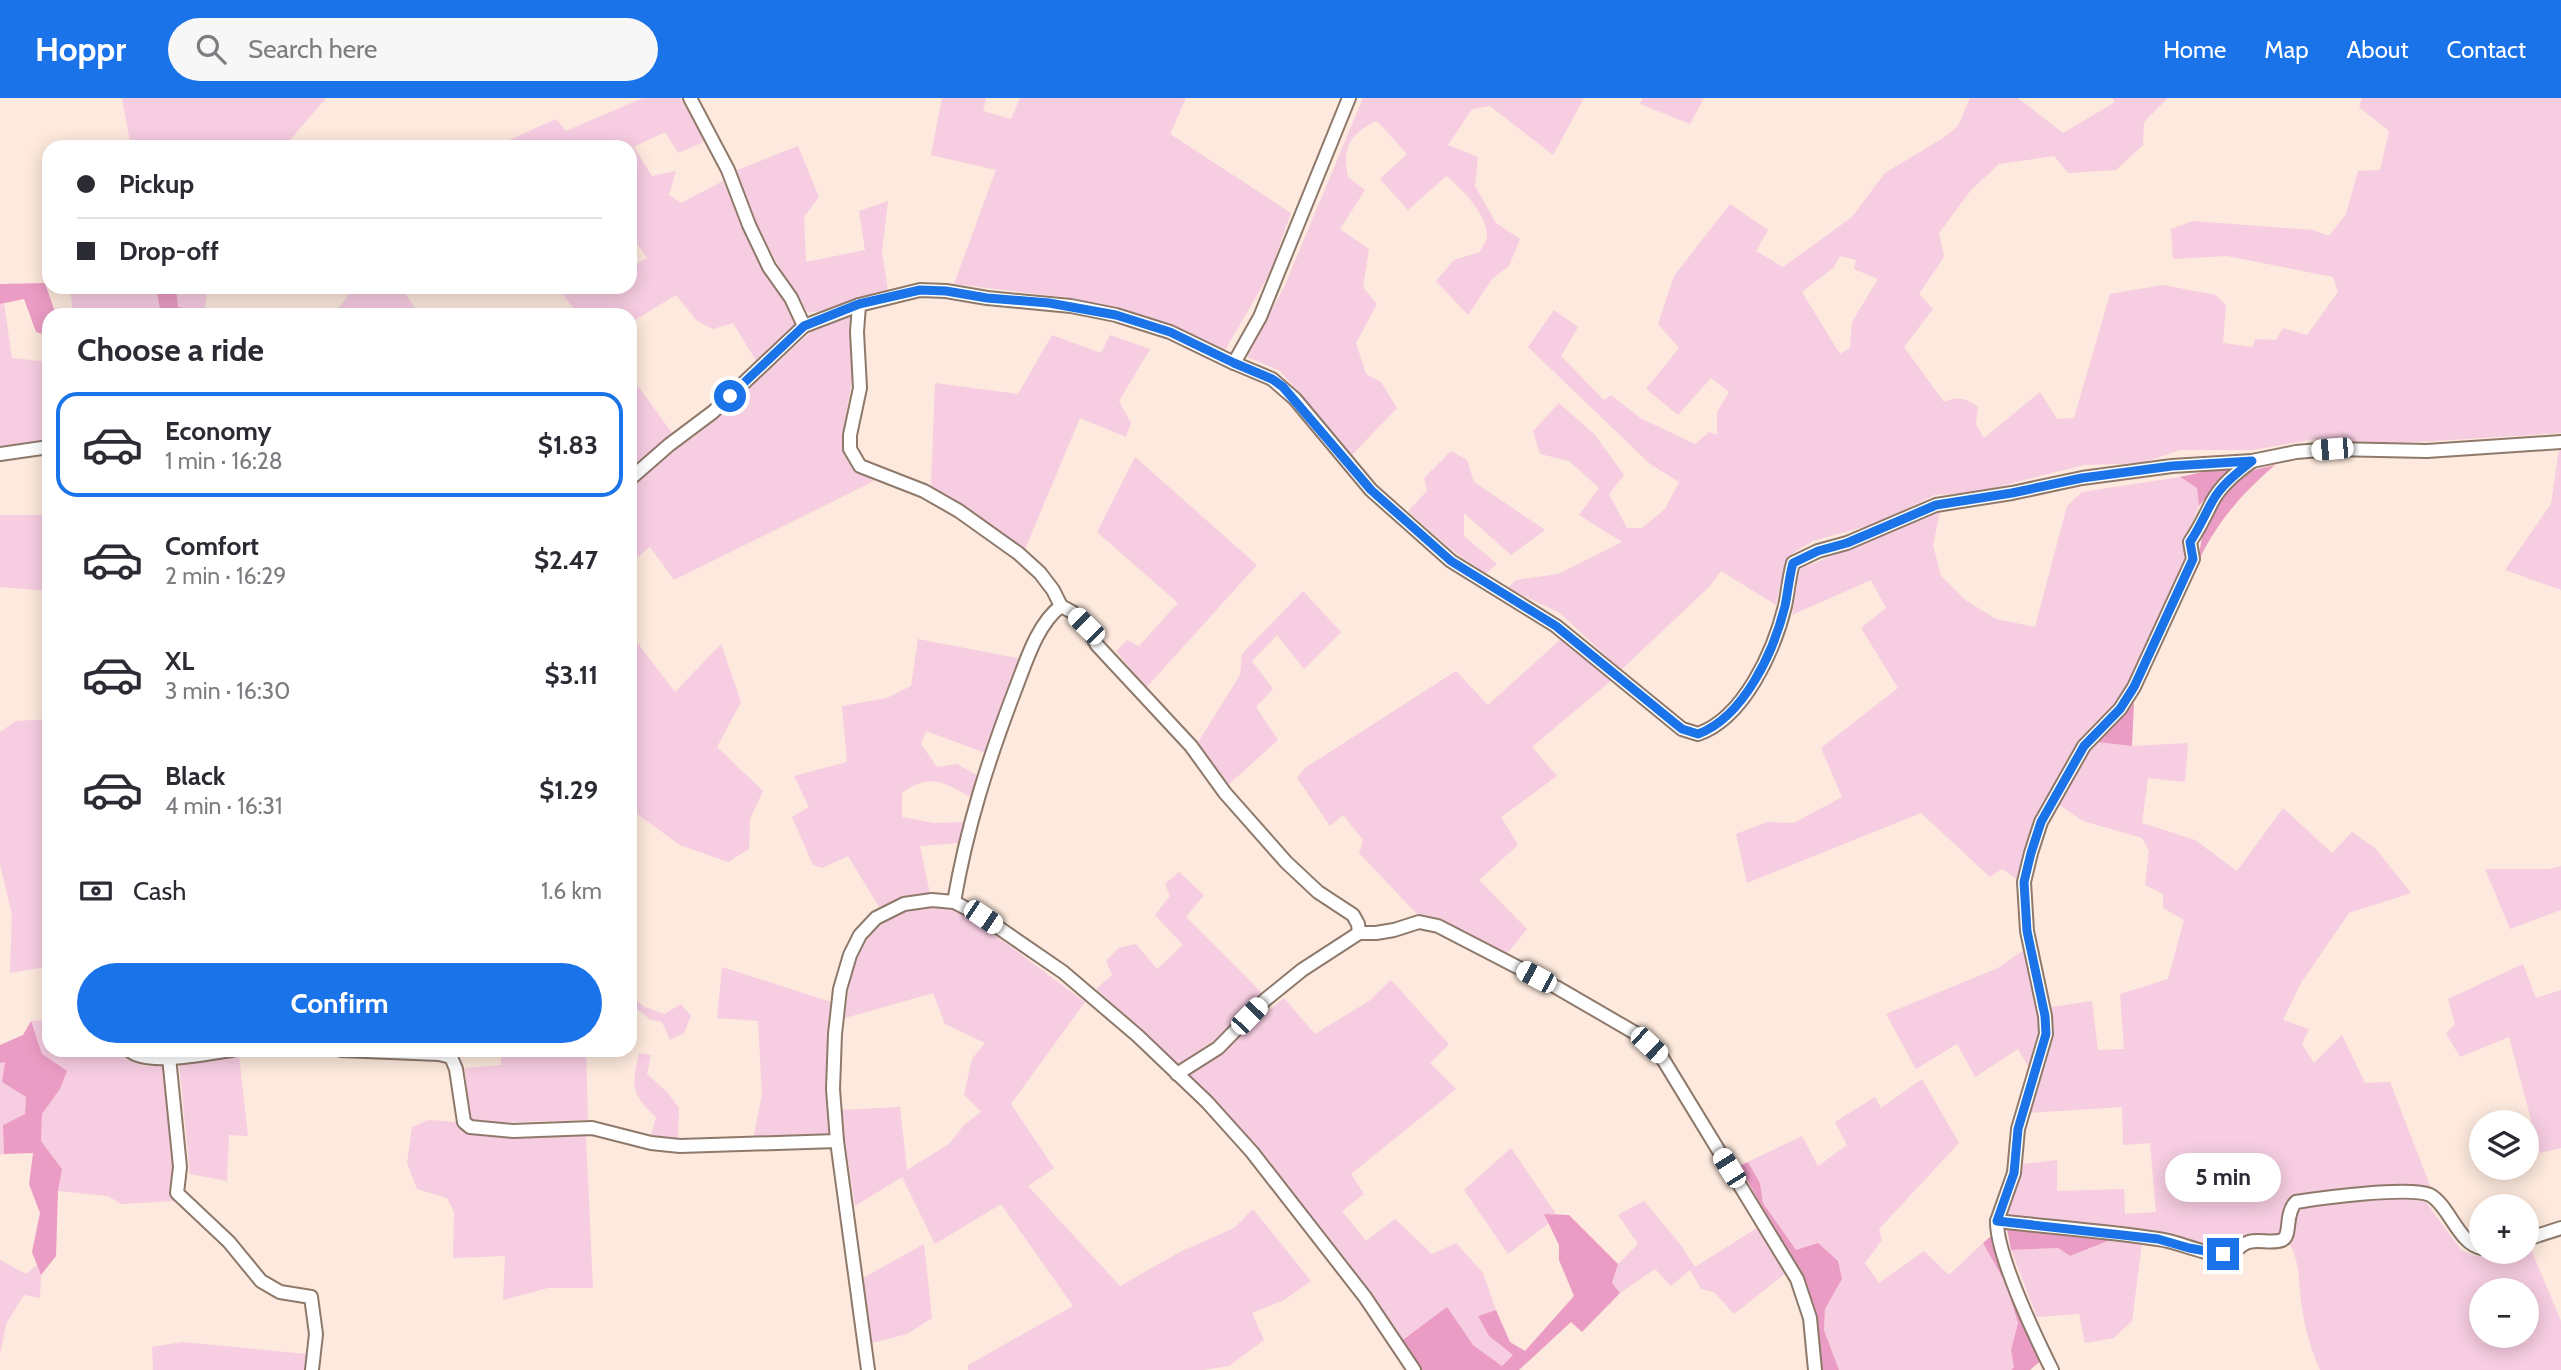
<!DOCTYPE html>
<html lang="en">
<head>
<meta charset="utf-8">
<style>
	:root { --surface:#fff; --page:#f7f7f7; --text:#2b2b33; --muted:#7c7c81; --line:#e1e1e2; --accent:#1a73e8 }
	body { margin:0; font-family:Cabin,sans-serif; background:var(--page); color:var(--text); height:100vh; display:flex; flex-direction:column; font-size:26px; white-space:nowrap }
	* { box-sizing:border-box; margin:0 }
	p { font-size:23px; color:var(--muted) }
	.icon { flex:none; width:38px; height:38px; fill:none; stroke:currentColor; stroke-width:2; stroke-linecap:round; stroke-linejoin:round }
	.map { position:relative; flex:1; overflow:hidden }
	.details { position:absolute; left:42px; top:210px; width:595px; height:749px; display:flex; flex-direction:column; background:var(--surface); border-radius:21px; box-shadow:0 4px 18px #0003 }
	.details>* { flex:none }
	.hud { position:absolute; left:42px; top:42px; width:595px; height:154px; border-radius:21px; box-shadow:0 4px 18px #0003; display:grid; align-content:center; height:154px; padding:0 35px; background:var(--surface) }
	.controls { position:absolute; left:2469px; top:1012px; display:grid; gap:14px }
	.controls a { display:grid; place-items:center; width:70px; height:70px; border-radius:50%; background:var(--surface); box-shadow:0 4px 18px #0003; font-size:35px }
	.end { position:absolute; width:32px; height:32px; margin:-16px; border:9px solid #1a73e8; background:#fff; box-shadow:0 0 0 4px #fff }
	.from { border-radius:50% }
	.bubble { position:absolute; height:49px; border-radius:24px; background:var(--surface); box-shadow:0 4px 18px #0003; font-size:23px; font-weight:800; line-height:49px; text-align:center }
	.car { position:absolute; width:21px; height:42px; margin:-21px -10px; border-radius:9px; box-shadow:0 0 5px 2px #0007; background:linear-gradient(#fff 24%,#345 0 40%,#fff 0 76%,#345 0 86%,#fff 0) }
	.hud b { display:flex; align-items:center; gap:24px; height:66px; font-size:26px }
	.hud b+b { border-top:2px solid var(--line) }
	.hud i { width:18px; height:18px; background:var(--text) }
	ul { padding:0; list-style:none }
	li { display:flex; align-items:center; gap:21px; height:105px; margin:0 14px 10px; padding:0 21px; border:4px solid transparent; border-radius:21px }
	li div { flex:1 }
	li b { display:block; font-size:26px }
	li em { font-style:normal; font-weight:800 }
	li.active { border-color:var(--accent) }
	li>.icon { width:63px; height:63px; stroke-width:1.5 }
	h2 { padding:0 35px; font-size:32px; line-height:84px }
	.pay { display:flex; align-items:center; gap:18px; height:77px; padding:0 35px; font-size:26px }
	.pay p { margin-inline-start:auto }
	.cta { display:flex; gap:14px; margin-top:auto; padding:14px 35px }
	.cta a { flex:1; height:80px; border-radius:42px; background:var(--accent); color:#fff; font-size:28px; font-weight:800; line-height:80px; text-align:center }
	header { display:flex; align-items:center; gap:42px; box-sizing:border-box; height:98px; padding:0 35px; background:var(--accent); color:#fff }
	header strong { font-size:33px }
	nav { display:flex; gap:38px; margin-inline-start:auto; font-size:24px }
	.search { width:490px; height:63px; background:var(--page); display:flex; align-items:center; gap:18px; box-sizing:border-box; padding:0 24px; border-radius:38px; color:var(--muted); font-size:26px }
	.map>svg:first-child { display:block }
	.green { fill:#f7cde1; fill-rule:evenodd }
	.forest { fill:#eb9cc4 }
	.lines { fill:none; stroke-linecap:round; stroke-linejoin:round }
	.minor-casing { stroke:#8e796b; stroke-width:16 }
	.minor { stroke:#fff; stroke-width:12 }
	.route { stroke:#1a73e8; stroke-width:9 }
</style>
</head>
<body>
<header>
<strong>Hoppr</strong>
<div class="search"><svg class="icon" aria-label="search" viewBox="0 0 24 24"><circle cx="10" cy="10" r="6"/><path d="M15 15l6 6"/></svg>Search here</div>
<nav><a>Home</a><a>Map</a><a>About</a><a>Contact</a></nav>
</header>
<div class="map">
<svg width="2561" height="1272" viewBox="0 0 2561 1272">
	<rect width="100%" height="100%" fill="#fde9dd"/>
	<g class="green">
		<path d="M122,0H326L284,49H131Z"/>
		<path d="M643,0H680L706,43L678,55L665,34L634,49L652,78L676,73L669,97L681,105L723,83L767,181L784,198L798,227L757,264L733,225L713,231L697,223L676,197L630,225V217H576L577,215L557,189H630V170L647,160L630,136V49H519L509,42L556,21L566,33Z"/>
		<path d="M942,0H986L983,13L1011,21L1020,0H1186L1170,36L1291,115L1270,175L1225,252L1136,215L1071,200L954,186L996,72L931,57Z"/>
		<path d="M1363,0H1584L1553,57L1490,8L1472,11L1448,47L1478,59L1475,88L1496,125L1520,141L1509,168L1492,181L1468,217L1436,183L1454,162L1480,154C1482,150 1486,143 1487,138C1488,118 1461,89 1446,78L1408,112L1380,81L1407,56L1377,23C1350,35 1342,50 1348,79L1365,92L1340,131L1369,151L1363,189L1377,206L1356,245L1366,276L1381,284L1397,310L1352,357L1280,273L1247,259L1285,187Z"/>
		<path d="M1643,0H1704L1690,26L1640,6Z"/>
		<path d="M1970,0H2018L2063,35L2115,4L2112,0H2168L2144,24L2143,47L2116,72L2068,75L2054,58L1999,66L1971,92L1939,135L1944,159L1919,196L1933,211L1904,249L1944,304C1958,298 1966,300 1978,309L1976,326L1984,340L2040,294L2057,321L2074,320L2110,196L2163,187L2216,197L2226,207L2223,245L2253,249L2255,241L2276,242L2283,230L2307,237L2338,194L2333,179L2227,158L2173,161L2171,131L2193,123L2313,132L2329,138L2346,116L2358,73L2380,72L2389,33L2359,9L2362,0H2561V335L2387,346L2315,341L2253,352H2180L2142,365L2084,367L1977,394L1935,397L1874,426L1813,443L1793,455L1783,475L1776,507L1721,473L1709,489L1621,572L1560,515L1508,490L1516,482L1558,476L1622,444L1579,417L1599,390L1569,363L1540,356L1533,333L1559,305L1595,337L1624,377L1609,396L1627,430H1642L1665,411L1679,384L1650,366L1528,249L1554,212L1578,229L1561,258L1604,302L1611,297L1640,320L1695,346L1709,334L1717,337V314L1729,294L1711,280L1678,317L1646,291L1679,250L1658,226L1674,178L1730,106L1768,132L1756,153L1783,169L1852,119L1885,75L1943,40L1958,28ZM1840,158L1856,162L1854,171L1878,181L1852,224L1850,250L1840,256L1802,194L1833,170Z"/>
		<path d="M798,48L819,99L804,119L806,164L865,152L859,113L888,103L882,153L888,193L834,211L808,215C777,171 754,123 735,73Z"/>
		<path d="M156,189L161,217H73L70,190Z"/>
		<path d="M176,189H208L204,213L178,209Z"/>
		<path d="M355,189H401L419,217H333Z"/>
		<path d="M4,205L12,260L49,264V341L7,349H0V206Z"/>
		<path d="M855,212L856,262L842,339L845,359L854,372L874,383L674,482L650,449L630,465V390L661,363L698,336L821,225Z"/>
		<path d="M1052,237L1101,255L1110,237L1150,251L1119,303L1131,325L1126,339L1080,320L1025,451L931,388L935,285L1018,296Z"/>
		<path d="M630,277L672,335L630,374Z"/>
		<path d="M2559,350H2561V492L2505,472L2551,406Z"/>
		<path d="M1451,353L1467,362L1474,384L1545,432L1511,457L1464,415V438L1497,466L1485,476L1448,449L1408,413L1427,393L1424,380Z"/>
		<path d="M1135,359L1257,467L1146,590L1116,553L1127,542L1139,548L1178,505L1097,434Z"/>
		<path d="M2180,379L2197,390L2199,408L2185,442L2186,460L2133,585L2118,610L2080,643L2038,713L2017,781L2002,771L1990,779L1921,715L1747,785L1736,736L1767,724L1794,725L1842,699L1821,650L1898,590L1861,530L1886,510L1871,482L1792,517L1800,471L1940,414L1933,447L1941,478L1965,502L1996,521L2035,529L2067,408L2082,394Z"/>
		<path d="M0,417H49V493L0,489Z"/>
		<path d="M1303,493L1341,534L1304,571L1277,537L1252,563L1273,591L1256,609L1278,642L1227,688L1197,646L1240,577L1242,556Z"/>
		<path d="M630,539L636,543L675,594L721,546L741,604L717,649L763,693L750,721L749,751L728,764L680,747L637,716L630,731Z"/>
		<path d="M1562,540L1613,581L1532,649L1557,678L1501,719L1518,747L1479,782L1527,831L1506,857L1440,820L1416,815L1359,755L1363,742L1343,717L1330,728L1297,680L1305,670L1456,573L1488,607Z"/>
		<path d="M918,541L1022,561L988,656L926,633L921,646L937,669L957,666L980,679L974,701C945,686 932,673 902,695V719L934,725L965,724L958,745L920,748L930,796L904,799L879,809L848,758L822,770L813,767L792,719L809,709L794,678L847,664L842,608L887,600L911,588Z"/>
		<path d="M49,621V891L45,869L10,875L12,817L0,766V634L16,623Z"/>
		<path d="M2096,644L2132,648L2188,645L2185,684L2148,680L2142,725L2195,742L2237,773L2283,710L2332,755L2352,734L2375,750L2411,795L2349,815L2301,885L2283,922L2309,931L2302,946L2314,965L2342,937L2365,985L2390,984L2431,1090L2293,1099L2284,1110V1131L2281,1137L2247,1139L2226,1151L2200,1147L2176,1137L2007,1118L2023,1066L2057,1062V1093L2124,1091L2125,1116L2156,1114L2150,1045L2123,1047L2122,1009L2029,1015L2052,938L2051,909L2092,903L2098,952L2124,951L2120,896L2168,881L2184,822L2163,810V796L2145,787L2149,753L2142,740L2083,723L2058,706Z"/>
		<path d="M2561,768V812L2510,831L2485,771H2549Z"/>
		<path d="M1179,774L1204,797L1186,819L1262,895L1219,939L1177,967L1096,891L1112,877L1106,863L1119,850L1136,846L1157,871L1183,847L1155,817L1170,798L1165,786Z"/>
		<path d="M925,807L952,811L980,826L1085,904L1011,1006L1054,1070L1028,1088L1120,1188L1180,1154L1234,1130L1253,1111L1311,1183L1284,1202L1252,1215L1264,1242L1229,1268L1203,1272H968V1267L1073,1208L1001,1106L935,1146L902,1079L855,1108L840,1012L900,1009L907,1072L949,1046L964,1027L981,1014L964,997L972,961L985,945L945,926L933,895L845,920C852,859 861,824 925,807Z"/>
		<path d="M2024,852L2040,917L2037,946L2029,970L2018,951L1975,979L1957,946L1916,971L1886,916L1998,870Z"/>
		<path d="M2523,866L2536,900L2561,892V1050L2540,1055L2509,939L2460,959L2446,935L2455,926L2448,901Z"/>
		<path d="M722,869L834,905L832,1038L753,1041L762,997L758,923L717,920Z"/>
		<path d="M1391,882L1449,946L1430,965L1456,991L1351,1076L1364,1096L1342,1113L1366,1143L1395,1121L1432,1156L1456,1145L1483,1175L1496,1212L1478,1218L1489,1238L1514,1257L1502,1268L1473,1247L1447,1210L1401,1242L1345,1163L1261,1054L1190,977L1284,900L1315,936L1369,903Z"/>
		<path d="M630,896L643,908L664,916L681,906L691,918L684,935L670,942L662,924L651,922L630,906Z"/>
		<path d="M49,922V952H121L127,962L144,968H164L174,1077V1103L121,1106L108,1098L58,1093L62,1071L41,1043L42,1016L60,991L42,956L31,923Z"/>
		<path d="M501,952H586L588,1022L477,1025L469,1017L465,970L501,967Z"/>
		<path d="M639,955L651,957L647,976L668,995L679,1010L678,1040L651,1037L656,1019C630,995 632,988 639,955Z"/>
		<path d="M239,957L248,1038L229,1037L227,1083L190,1076L179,966Z"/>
		<path d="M5,964L2,984L26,999L25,1016L3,1027L4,1056L0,1057V965Z"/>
		<path d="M1922,981L1959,1045L1879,1131L1882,1142L1865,1165L1879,1185L1924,1153L1949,1177L1983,1145L2006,1186L2018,1225L2011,1252L2014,1269L2011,1272H1839L1824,1232L1825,1211L1842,1181L1796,1152L1763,1105L1760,1085L1748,1064L1802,1038L1818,1068L1847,1047L1835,1024L1875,999L1881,1010Z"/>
		<path d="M429,1022L457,1024L466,1035L586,1038L593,1190H548L503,1202L505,1158L453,1160L454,1114L447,1100L417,1091L407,1065L412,1029Z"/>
		<path d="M1511,1050L1556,1116H1545L1549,1125L1508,1156L1464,1092Z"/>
		<path d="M2402,1100L2426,1104L2461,1152L2476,1158L2504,1153H2527V1149H2530L2561,1223V1272H2320C2311,1252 2305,1231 2302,1209C2298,1187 2301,1164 2289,1145L2295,1137V1119L2304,1109ZM2482,1192H2527V1237H2482Z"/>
		<path d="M1644,1103L1680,1146L1695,1169L1757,1130L1787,1174L1734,1216L1714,1194L1701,1191L1690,1172L1671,1188L1655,1171L1620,1195L1612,1185L1618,1166L1638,1146L1618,1117Z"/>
		<path d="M2110,1142L2142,1145L2132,1223L2114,1240L2085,1245L2079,1216L2037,1219L2011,1152L2058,1150L2070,1158Z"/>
		<path d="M924,1146L932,1220L907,1236L872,1245L863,1180Z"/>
		<path d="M0,1162L26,1176L37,1167L41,1177L40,1200L24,1197L6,1226L0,1257Z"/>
		<path d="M182,1244L307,1256L304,1272H153L152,1249Z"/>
	</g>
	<g class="forest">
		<path d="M45,185L56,217H49V238L36,234L24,201L0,206V186Z"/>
		<path d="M156,189H176L178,209L204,213L205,217H161Z"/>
		<path d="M2275,367C2243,394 2217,424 2199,462C2200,429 2220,385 2253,372C2260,370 2268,369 2275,367Z"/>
		<path d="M2229,371L2199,408L2197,390L2180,379L2207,373Z"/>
		<path d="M2134,605L2132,648L2096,644Z"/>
		<path d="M31,923L42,956L67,973L60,991L42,1016L41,1043L62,1071L58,1093L56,1158L41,1177L32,1154L40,1115L29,1086L33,1055L4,1056L3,1027L25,1016L26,999L2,984L5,964L0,965V947L23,937Z"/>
		<path d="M1748,1064L1760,1085L1763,1105L1796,1152L1818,1145L1838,1163L1842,1181L1825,1211L1824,1232L1839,1272H1821L1818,1223L1799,1174L1739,1068Z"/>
		<path d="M1544,1116L1569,1117L1618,1166L1612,1185L1620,1195L1582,1234L1571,1224L1519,1272H1422L1401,1243L1447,1209L1473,1247L1502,1268L1513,1257L1489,1238L1478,1218L1496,1212L1510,1244L1525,1253L1574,1198L1559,1162V1147Z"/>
		<path d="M2007,1131L2110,1142L2070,1158L2058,1150L2011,1152Z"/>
		<path d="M1991,1138L2042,1262L2030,1272H2011L2014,1269L2011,1252L2018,1225L2006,1186L1983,1145Z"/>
	</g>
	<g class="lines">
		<defs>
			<g id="minor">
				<path d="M690,0L728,72L749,127L769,169L791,200L804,228"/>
				<path d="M859,207L857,234L860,290L850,337V351L860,368L924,393L959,413L1018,455L1040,475L1053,492L1061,508L1074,515L1086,528L1097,547L1191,648L1225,695L1286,764L1318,794L1353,817L1358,826L1359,835"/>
				<path d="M1234,265L1260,219L1349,0"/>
				<path d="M0,356L49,349"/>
				<path d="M630,381L669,347L713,314L804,228L859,207L920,192L946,193L987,200L1071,208L1116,217L1170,234L1234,265L1272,281L1295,301L1371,392L1451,463L1556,528L1682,631L1698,636C1744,620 1774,553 1785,508C1788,494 1789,479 1793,465L1818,453L1847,445L1936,407L2012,395L2082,380L2172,368L2252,363L2296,354L2332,351L2427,353L2561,344"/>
				<path d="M954,804C967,728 988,663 1015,592C1026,564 1037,526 1061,508"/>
				<path d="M129,952C145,969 209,955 232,952"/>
				<path d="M341,952L439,956L451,959L456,971L464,1024L470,1029L513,1033L592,1030L651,1045L680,1048L837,1043"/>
				<path d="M169,959L180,1069L177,1095L229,1144L261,1183L280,1194L311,1199L316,1236L312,1272"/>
				<path d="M1177,976L1218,950L1265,902L1302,872L1359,835H1376L1394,832L1419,824L1438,828L1556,889L1637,936L1661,958L1797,1181L1810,1220L1815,1272"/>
				<path d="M1997,1123C2050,1129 2105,1133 2158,1141C2181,1144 2202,1157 2226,1156C2237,1155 2240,1146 2249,1144C2259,1141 2272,1146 2282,1142C2292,1138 2284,1116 2296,1104C2320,1100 2410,1088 2430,1097C2449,1107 2459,1147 2482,1150"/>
				<path d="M2527,1141L2561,1130"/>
				<path d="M868,1272L837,1043L833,991L835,936L840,891L850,857L860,837L876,820L904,806L932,802L954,804L983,819L1063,874L1138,938L1207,1004L1252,1054L1365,1199L1414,1272"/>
				<path d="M2052,1272C2036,1240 1996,1156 1997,1123L2014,1075L2018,1031L2046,936L2045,918L2027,833L2024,784L2031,755L2041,724L2084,648L2120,611L2134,589L2193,461L2190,444C2199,431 2205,418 2212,404C2221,387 2236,375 2252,363"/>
			</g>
		</defs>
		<use href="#minor" class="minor-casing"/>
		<use href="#minor" class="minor"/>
	</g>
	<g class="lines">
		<path class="route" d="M730,298L804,228L859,206L920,192L946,193L987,200L1049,205L1116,217L1170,234L1234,265L1272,281L1283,289L1371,392L1451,463L1556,528L1682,631L1698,636C1744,619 1774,553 1785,508C1788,494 1789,479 1793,465L1818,453L1847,445L1936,407L2012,395L2082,380L2172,368L2252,363C2237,375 2221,387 2212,404C2204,418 2199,431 2190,444L2193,461L2134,589L2120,611L2084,648L2041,724L2031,755L2024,784L2027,833L2045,918L2046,936L2018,1031L2014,1075L1997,1123L2158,1141L2189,1150L2223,1156"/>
	</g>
</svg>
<div class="controls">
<a><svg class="icon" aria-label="layers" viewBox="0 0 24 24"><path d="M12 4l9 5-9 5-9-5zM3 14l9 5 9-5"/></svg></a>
<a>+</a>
<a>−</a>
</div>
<i class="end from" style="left:730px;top:298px"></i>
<i class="end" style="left:2223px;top:1156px"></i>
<div class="bubble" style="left:2165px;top:1055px;width:116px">5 min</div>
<i class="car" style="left:2332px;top:351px;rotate:265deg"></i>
<i class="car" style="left:1086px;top:528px;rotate:315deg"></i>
<i class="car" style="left:983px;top:819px;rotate:124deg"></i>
<i class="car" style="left:1536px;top:879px;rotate:298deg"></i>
<i class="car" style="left:1249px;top:918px;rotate:44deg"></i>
<i class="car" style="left:1649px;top:947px;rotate:133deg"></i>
<i class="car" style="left:1729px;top:1070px;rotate:328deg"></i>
<div class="hud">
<b><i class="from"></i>Pickup</b>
<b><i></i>Drop-off</b>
</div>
<section class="details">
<h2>Choose a ride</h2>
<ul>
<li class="active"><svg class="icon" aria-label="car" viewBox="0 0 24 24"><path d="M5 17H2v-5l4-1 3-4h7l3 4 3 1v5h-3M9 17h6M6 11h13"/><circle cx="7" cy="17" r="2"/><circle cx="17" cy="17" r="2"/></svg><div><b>Economy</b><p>1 min · 16:28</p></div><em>$1.83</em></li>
<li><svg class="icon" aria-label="car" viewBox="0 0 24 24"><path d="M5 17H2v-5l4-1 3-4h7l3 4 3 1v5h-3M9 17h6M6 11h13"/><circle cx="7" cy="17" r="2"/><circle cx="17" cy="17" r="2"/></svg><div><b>Comfort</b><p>2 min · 16:29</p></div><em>$2.47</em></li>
<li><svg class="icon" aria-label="car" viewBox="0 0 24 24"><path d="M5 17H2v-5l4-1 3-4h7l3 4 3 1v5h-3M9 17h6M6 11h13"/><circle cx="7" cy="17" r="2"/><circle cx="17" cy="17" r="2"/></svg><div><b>XL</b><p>3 min · 16:30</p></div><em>$3.11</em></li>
<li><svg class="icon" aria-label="car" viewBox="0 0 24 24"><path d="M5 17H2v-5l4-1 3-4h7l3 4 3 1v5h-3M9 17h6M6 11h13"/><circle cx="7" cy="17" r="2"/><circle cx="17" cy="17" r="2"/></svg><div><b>Black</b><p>4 min · 16:31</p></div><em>$1.29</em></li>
</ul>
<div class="pay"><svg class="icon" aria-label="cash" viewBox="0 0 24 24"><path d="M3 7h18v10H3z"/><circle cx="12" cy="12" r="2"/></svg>Cash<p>1.6 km</p></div>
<div class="cta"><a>Confirm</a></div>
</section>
</div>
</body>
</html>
